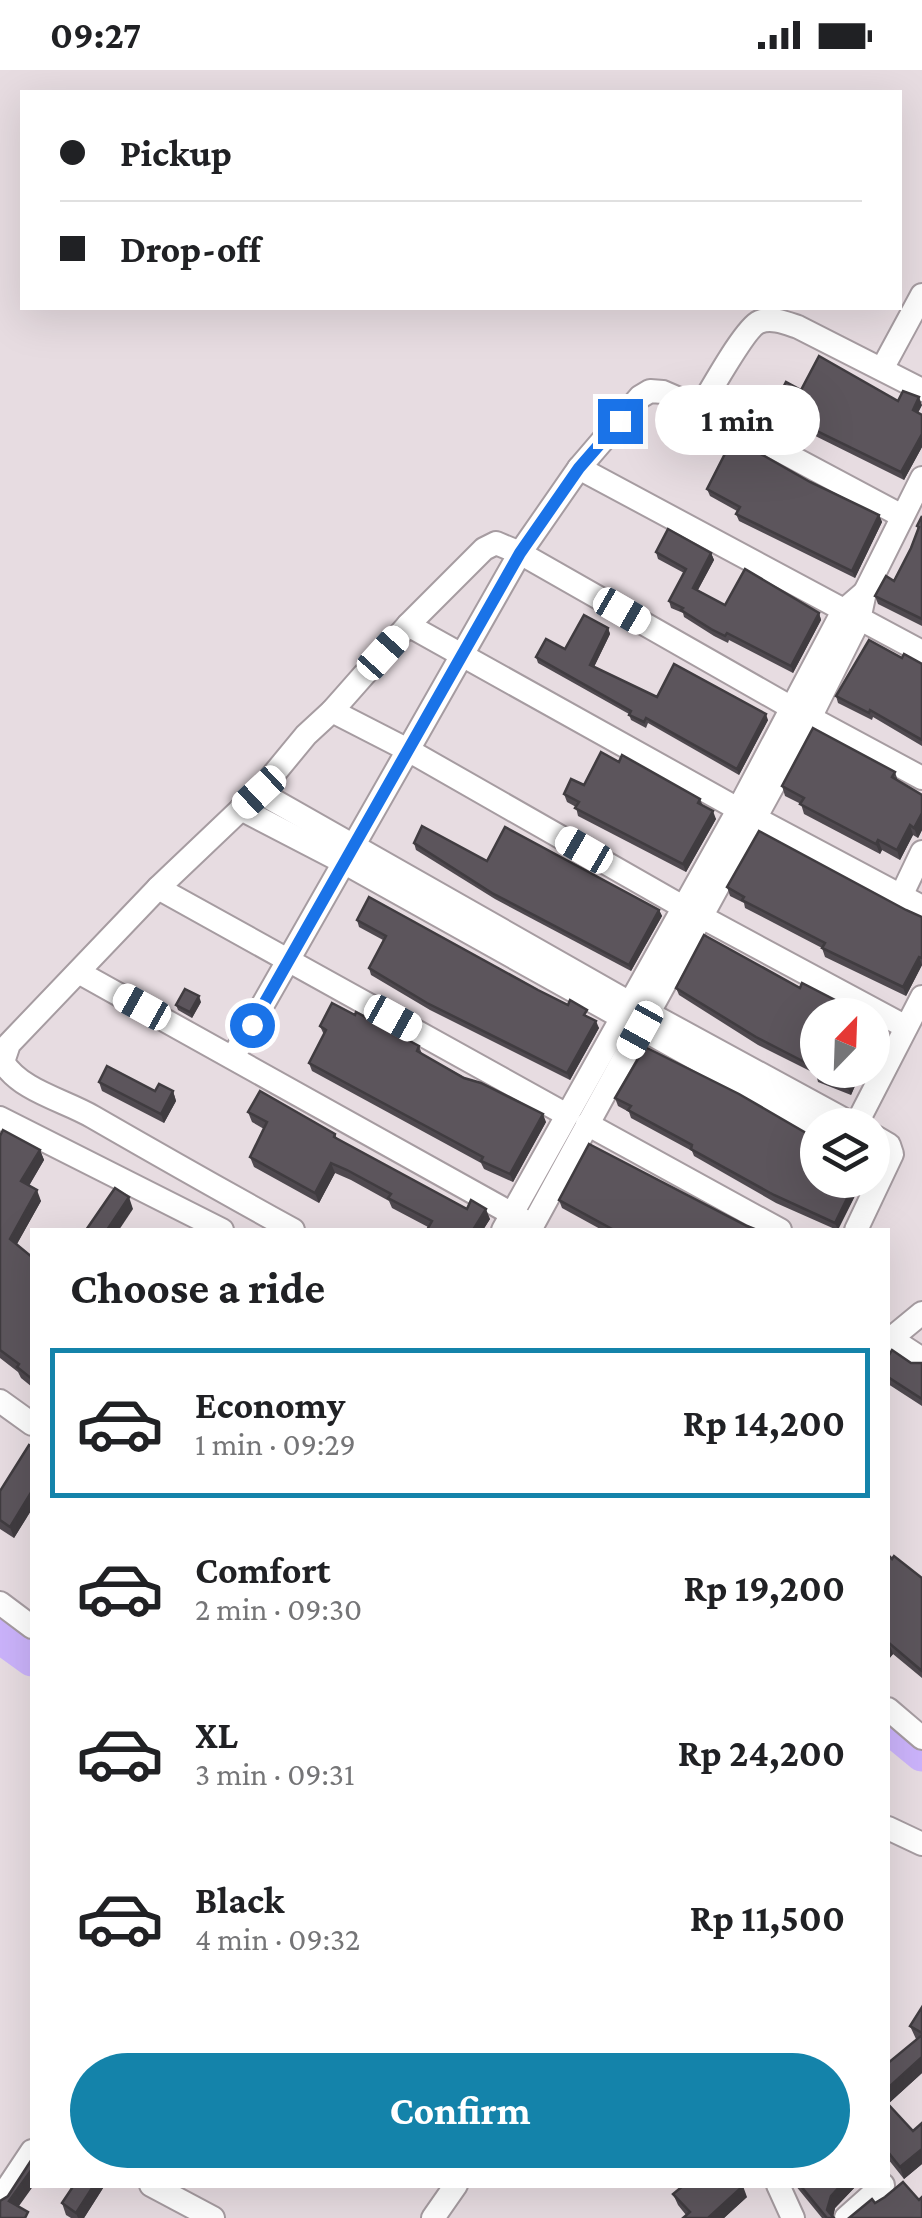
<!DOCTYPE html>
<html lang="en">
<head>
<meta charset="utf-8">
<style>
	:root { --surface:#fff; --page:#f6f6f6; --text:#202124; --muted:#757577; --line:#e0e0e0; --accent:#1483aa }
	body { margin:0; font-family:"Crimson Pro",serif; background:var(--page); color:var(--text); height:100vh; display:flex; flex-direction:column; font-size:38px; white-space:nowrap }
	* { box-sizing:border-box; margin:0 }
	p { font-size:32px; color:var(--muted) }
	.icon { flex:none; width:55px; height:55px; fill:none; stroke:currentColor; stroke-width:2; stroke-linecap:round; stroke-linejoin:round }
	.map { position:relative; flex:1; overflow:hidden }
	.sheet { position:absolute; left:30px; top:1158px; width:860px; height:960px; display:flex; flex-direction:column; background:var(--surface); border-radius:0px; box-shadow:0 10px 40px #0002 }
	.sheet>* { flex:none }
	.top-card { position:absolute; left:20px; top:20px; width:882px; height:220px; border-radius:0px; box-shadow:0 10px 40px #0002; display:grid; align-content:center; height:220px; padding:0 40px; background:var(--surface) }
	.needle { width:65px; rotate:23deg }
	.controls { position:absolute; left:800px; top:928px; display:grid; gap:20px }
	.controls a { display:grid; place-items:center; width:90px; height:90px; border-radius:50%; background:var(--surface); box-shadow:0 10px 40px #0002; font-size:50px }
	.end { position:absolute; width:45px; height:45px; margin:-22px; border:12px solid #1a73e8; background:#fff; box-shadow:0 0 0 5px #fff }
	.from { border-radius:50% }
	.bubble { position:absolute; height:70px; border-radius:35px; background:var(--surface); box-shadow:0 10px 40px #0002; font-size:32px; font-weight:700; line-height:70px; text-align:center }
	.car { position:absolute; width:30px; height:60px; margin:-30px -15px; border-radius:12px; box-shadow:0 0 8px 2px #0007; background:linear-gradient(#fff 24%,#345 0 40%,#fff 0 76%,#345 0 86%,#fff 0) }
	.top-card b { display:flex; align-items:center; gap:35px; height:95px; font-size:38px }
	.top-card b+b { border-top:2px solid var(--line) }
	.top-card i { width:25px; height:25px; background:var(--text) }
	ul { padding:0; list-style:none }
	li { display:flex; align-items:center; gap:30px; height:150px; margin:0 20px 15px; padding:0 20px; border:5px solid transparent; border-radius:0px }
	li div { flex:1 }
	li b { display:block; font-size:38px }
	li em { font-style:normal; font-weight:700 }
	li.active { border-color:var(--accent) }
	li>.icon { width:90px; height:90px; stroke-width:1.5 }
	h2 { padding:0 40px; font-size:45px; line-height:120px }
	.primary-button { display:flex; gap:20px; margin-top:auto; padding:20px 40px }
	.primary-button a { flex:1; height:115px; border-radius:60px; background:var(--accent); color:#fff; font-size:40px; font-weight:700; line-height:115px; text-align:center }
	.status { display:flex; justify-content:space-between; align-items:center; height:70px; padding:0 50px; background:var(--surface); direction:ltr }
	.status svg { height:28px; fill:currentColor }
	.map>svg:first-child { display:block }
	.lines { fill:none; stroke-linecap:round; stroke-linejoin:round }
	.river { stroke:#cbb3fb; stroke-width:35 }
	.minor-casing { stroke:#a69ca1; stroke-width:26 }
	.minor { stroke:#fff; stroke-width:22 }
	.wall { fill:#4f494f }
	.shaded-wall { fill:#403c40 }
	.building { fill:#5c555c; stroke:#403c40; stroke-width:2.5 }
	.route { stroke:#1a73e8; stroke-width:12 }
</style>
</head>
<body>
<div class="status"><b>09:27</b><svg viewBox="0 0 49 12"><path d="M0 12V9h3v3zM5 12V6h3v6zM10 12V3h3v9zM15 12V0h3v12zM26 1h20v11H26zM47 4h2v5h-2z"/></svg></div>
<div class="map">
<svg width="922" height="2148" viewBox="0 0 922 2148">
	<rect width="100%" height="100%" fill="#e7dce1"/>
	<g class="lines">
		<g class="river">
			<path d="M0,1566L32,1589"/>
			<path d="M888,1656L922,1684"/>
		</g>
		<defs>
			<g id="minor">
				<path d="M882,299L922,225"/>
				<path d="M700,338C710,322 745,258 759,252C772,247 786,253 798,257L922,320"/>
				<path d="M579,398L922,582"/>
				<path d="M408,555L738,739L922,837"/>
				<path d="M332,641L408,555L484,479L496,473L520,483L792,638L922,708"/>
				<path d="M259,722L630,933L854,1055"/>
				<path d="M241,739L343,792L818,1057"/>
				<path d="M158,818L567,1045"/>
				<path d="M901,826L922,782"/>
				<path d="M700,846L906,957"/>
				<path d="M80,903L523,1150"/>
				<path d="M233,987L408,680L683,837"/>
				<path d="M0,1048L222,1160"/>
				<path d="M587,1054L780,1160"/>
				<path d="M856,1055L922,927"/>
				<path d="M293,1160C226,1123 159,1085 93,1047C64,1030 21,1021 3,992L9,974L158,818L259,722L306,665L332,641L408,680L520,483L579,398L640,327L650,321L663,322L700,338L902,446"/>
				<path d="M503,1160L733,749L843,541L865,522"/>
				<path d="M530,1160L810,648L859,550L865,522L922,408"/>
				<path d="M856,1160L892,1084L889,1075L872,1065"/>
				<path d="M890,1268L922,1289"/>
				<path d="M888,1271L922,1243"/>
				<path d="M0,1331L32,1354"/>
				<path d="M0,1533L32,1557"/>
				<path d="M888,1639L922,1668"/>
				<path d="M888,1758L922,1774"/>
				<path d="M151,2115L213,2148"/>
				<path d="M778,2115L793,2148"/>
				<path d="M0,2129L32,2081"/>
				<path d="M433,2148L456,2115"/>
				<path d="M846,2148L883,2115"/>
			</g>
		</defs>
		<use href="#minor" class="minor-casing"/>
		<use href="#minor" class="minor"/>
	</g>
	<g class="wall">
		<path d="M801,320L922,335L918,343L922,345V377L904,410L775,346L772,339Z"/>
		<path d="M810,412L879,445L882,452L855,508L739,451L736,444L737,441L710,426L707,419Z"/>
		<path d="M922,446V556L878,534L875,526L894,511L911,478L918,460L917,456Z"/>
		<path d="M656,482L711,483L714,490L698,520L725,535L819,543L821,550L793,603L729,570L728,573L714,566L684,547L683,543L671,538L669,531L684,503L658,489Z"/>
		<path d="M608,558L610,564L594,597L657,627L768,650L739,705L648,653L646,658L631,650L629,644L538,593L536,587L565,579Z"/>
		<path d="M902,588L922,594V676L873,647L872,650L838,633L836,626Z"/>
		<path d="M619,692L700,729L703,736L716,749L686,802L578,746L576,737L567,732L564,724L584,715Z"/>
		<path d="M895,702L898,711L922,725V760L918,768L913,765L900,790L882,780L880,784L804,744L801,734L785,726L782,716Z"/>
		<path d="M414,773L487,791L659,840L662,846L631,901L495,829L416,780Z"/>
		<path d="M727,817L906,840L922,847V895L906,926L825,887L822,878L745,838L744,833L730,826Z"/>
		<path d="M357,850L589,947L599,958L570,1010L430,940L371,905L369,898L383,870L359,857Z"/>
		<path d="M676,918H800L835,930L838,937L818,1000H862L851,1025L818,1012L816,1004L758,975L679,925Z"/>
		<path d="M201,932L192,948L178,940L176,935Z"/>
		<path d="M355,945L419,976L422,984L546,1052L513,1112L484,1099L481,1093L312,1001L309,993L324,965L320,956Z"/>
		<path d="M99,1012L155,1021H173L176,1031L164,1053L102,1021Z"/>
		<path d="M615,1028L818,1110H863L837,1160L776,1133L694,1086L692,1081L631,1048L629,1042L618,1036Z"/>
		<path d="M248,1042L335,1064L337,1069L467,1139L490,1149L483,1160H427L428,1157L392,1138L389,1131L351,1110L335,1103L319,1133L254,1097L250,1087L264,1059L252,1052Z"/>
		<path d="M0,1066L40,1080L44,1090L29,1116L41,1131L17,1174L32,1187V1317L21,1308L18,1302L0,1288Z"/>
		<path d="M559,1130L747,1156L757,1160H602L562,1138Z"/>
		<path d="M888,1287L911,1293H922V1336L888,1314Z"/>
		<path d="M32,1377V1439L14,1468L0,1459V1421Z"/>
		<path d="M892,1489L922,1508V1608L893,1584L888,1590Z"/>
		<path d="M922,1937V2003L888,2034L916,1969L910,1956Z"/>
		<path d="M888,2034L913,2061L922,2053V2094L904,2109L888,2089Z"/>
		<path d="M74,2115H105L84,2148H71L66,2145L62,2133Z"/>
		<path d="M795,2115H857L835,2138L833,2146L834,2148H822Z"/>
		<path d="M673,2124L747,2127L724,2148H683L686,2145L678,2135Z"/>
	</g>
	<g class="shaded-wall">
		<path d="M919,327L922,335L915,348L913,340Z"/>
		<path d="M922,364V377L904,410L901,402Z"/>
		<path d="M879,445L882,452L855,508L852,501Z"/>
		<path d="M711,483L714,490L695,525L693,518Z"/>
		<path d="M819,543L821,550L793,603L791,596Z"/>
		<path d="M608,558L610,564L592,601L590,595Z"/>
		<path d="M766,644L768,650L739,705L737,699Z"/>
		<path d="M713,741L716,749L686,802L683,794Z"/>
		<path d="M922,743V760L918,768L914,758Z"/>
		<path d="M910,755L913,765L900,790L897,780Z"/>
		<path d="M878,770L882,780L880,784L876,774Z"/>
		<path d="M659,840L662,846L631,901L629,895Z"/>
		<path d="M919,887L922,895L906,926L903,917Z"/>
		<path d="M199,926L201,932L192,948L190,942Z"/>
		<path d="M596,951L599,958L570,1010L567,1003Z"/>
		<path d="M879,958L882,966L873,984L872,972Z"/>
		<path d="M856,1000H862L851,1025L848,1018Z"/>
		<path d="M173,1021L176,1031L164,1053L161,1044Z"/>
		<path d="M543,1044L546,1052L513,1112L510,1104Z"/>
		<path d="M40,1080L44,1090L25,1122L21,1111Z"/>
		<path d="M331,1093L335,1103L319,1133L315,1123Z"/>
		<path d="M856,1110H863L838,1160L835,1153Z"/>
		<path d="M37,1120L41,1131L14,1179L10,1169Z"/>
		<path d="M129,1127L133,1139L119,1160H107Z"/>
		<path d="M486,1139L490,1149L483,1160H473Z"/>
		<path d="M32,1421V1439L14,1468L10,1457Z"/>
		<path d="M889,1573L893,1584L888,1590V1575Z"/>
		<path d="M922,1987V2003L888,2034V2018Z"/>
		<path d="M922,2079V2094L904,2109L900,2097Z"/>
		<path d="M32,2099V2115H34L14,2143L9,2131Z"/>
		<path d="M94,2115H105L84,2148H78L76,2143Z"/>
		<path d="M841,2115H857L835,2138L833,2148L827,2140L831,2126Z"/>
		<path d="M743,2116L747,2127L724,2148H708Z"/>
	</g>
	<g class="building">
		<path d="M819,286L898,331L903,321L919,327L913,340L922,345V364L901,402L772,339L786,312L801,320Z"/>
		<path d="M733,368L810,412L879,445L852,501L736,444L740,437L707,419Z"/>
		<path d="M922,446V549L875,526L886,506L894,511L911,478L919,457L917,456Z"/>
		<path d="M668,459L711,483L693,518L725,535L745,499L819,543L791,596L727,563L725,566L711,559L681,540L683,538L669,531L686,499L656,482Z"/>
		<path d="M584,545L608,558L590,595L657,627L674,594L766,644L737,699L646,648L644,652L629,645L631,641L536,587L546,569L565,579Z"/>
		<path d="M869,570L902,588L904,584L922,594V670L870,640L869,643L836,626Z"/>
		<path d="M813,658L895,702L892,707L922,725V743L914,758L910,755L897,780L878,770L876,774L800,734L804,728L782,716Z"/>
		<path d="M601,682L619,692L622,685L700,729L698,733L713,741L683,794L575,738L579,732L564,724L571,709L584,715Z"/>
		<path d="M422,756L487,791L505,757L659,840L629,895L492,823L414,773Z"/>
		<path d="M759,761L906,840L922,847V888L919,887L903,917L822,878L825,873L742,830L744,827L727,817Z"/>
		<path d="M369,827L538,920L568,935L570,930L587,940L584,945L596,951L567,1003L427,933L369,898L386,866L357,850Z"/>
		<path d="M704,865L800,918L802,913L835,930L830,938L847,945H818V999L756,967L676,918Z"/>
		<path d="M185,919L199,926L190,942L176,935Z"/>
		<path d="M332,933L355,945L356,942L419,976L417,981L464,1008L481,1013L543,1044L510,1104L481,1091L483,1087L309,993L326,960L320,956Z"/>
		<path d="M872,956L879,958L872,972Z"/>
		<path d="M645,977L739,1024L818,1070V1110H856L835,1153L774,1125L691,1079L692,1075L628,1040L631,1036L615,1028Z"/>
		<path d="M107,996L155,1021L159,1014L173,1021L161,1044L99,1012Z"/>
		<path d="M818,1000H856L848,1018L816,1004Z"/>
		<path d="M260,1021L335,1064L334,1067L467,1139L471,1130L486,1139L473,1160H427L432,1151L388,1128L391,1124L347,1100L331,1093L315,1123L250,1087L267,1052L248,1042Z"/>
		<path d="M3,1060L40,1080L21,1111L37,1120L10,1169L32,1187V1309L17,1297L19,1294L0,1280V1066Z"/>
		<path d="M589,1074L747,1156L757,1160H614L559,1130Z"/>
		<path d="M115,1118L129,1127L107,1160H86Z"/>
		<path d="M892,1280L911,1293H922V1329L888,1307V1287Z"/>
		<path d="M29,1375L32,1377V1421L10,1457L0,1450V1421Z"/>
		<path d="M888,1485L892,1489L894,1486L922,1508V1601L889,1573L888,1575Z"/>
		<path d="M922,1937V1963L910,1956Z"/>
		<path d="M922,1965V1987L888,2018V1993Z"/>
		<path d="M888,2034L913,2061L922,2053V2079L900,2097L888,2082Z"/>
		<path d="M32,2089V2099L9,2131L28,2142L25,2148H0V2131L8,2126Z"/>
		<path d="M903,2112L919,2130L922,2127V2148H849L872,2129L875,2133L885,2127Z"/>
		<path d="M74,2115H94L76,2143L62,2133Z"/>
		<path d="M684,2115H742L743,2116L708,2148H683L690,2142L673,2124Z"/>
		<path d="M800,2115H841L831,2126L827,2140L834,2148H827Z"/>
	</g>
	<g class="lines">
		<path class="route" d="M252,955L520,483L579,398L620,351"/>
	</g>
</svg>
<div class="controls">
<a><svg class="needle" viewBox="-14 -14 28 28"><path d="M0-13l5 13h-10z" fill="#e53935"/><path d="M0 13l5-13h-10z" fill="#757577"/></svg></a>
<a><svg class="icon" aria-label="layers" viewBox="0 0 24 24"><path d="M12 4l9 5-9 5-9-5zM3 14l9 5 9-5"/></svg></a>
</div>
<i class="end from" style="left:252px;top:955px"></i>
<i class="end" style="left:620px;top:351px"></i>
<div class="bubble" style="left:655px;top:315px;width:165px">1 min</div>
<i class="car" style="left:622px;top:541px;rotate:120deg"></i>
<i class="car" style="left:383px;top:583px;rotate:42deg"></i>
<i class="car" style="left:259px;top:722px;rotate:227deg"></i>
<i class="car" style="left:584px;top:780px;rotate:300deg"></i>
<i class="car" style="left:142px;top:937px;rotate:299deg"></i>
<i class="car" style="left:393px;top:948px;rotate:119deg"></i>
<i class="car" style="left:640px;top:960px;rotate:209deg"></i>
<div class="top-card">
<b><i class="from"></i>Pickup</b>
<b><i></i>Drop-off</b>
</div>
<section class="sheet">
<h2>Choose a ride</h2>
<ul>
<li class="active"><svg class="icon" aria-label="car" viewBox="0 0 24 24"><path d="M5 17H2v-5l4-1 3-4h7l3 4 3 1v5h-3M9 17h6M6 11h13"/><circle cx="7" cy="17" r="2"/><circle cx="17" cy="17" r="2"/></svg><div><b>Economy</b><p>1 min · 09:29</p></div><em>Rp 14,200</em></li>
<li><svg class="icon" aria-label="car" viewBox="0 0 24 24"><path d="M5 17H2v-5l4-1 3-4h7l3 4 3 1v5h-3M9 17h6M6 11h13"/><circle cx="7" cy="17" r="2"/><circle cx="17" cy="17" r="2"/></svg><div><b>Comfort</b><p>2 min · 09:30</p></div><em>Rp 19,200</em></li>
<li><svg class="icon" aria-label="car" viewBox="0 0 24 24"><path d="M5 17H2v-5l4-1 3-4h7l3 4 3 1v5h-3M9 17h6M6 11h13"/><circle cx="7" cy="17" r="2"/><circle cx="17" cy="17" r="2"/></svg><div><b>XL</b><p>3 min · 09:31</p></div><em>Rp 24,200</em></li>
<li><svg class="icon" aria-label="car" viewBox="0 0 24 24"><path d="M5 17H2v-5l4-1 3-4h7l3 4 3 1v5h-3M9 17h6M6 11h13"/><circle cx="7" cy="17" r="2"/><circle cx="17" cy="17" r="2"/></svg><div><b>Black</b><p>4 min · 09:32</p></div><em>Rp 11,500</em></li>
</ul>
<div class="primary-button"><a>Confirm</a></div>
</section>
</div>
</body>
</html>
